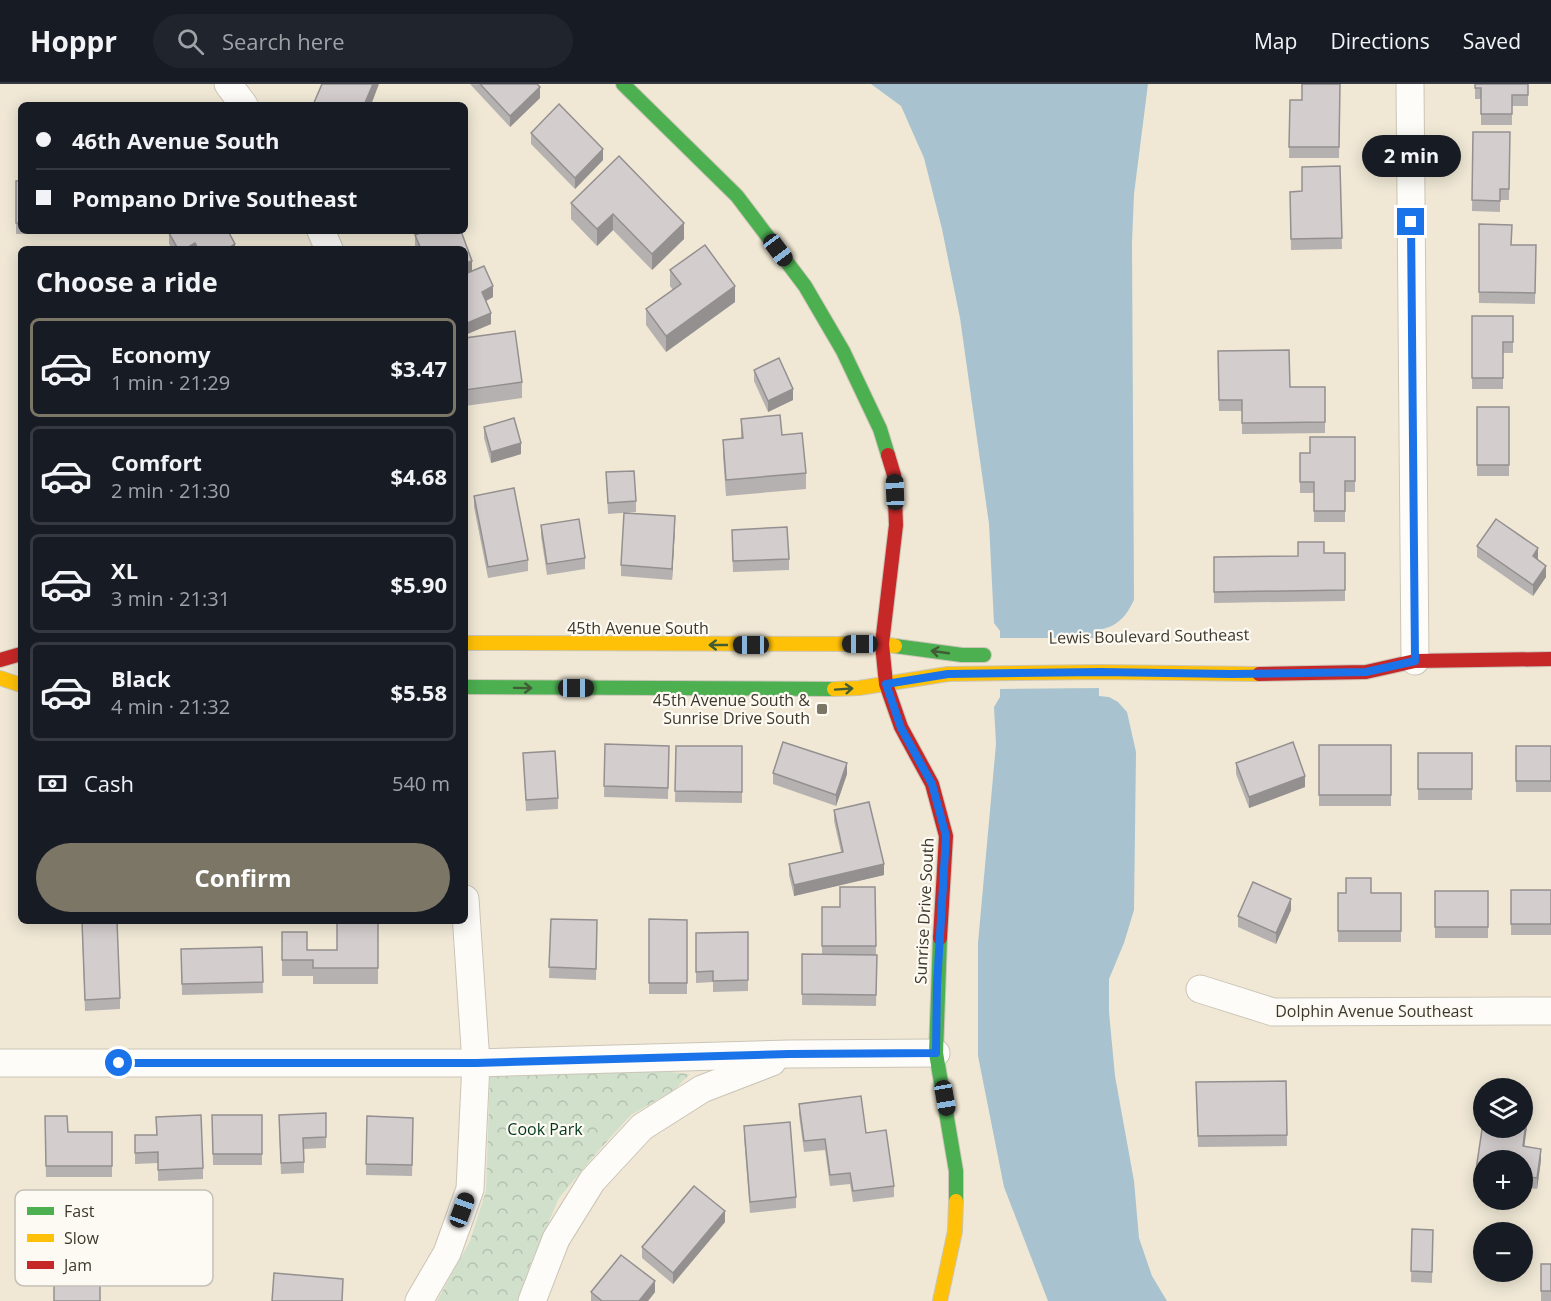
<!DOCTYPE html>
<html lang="en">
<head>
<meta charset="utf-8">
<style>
	:root { --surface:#171b24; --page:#20242c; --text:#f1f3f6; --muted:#9ea1a6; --line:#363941; --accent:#7c7666 }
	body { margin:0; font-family:"Open Sans",sans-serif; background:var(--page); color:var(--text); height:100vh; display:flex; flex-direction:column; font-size:22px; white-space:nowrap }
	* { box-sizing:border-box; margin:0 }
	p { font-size:20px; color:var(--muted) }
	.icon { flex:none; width:33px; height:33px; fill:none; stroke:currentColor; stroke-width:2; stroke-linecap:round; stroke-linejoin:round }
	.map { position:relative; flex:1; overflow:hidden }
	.panel { position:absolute; left:18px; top:162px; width:450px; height:678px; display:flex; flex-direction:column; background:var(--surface); border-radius:9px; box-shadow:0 3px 15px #0003 }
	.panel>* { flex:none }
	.top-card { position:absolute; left:18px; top:18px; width:450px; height:132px; border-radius:9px; box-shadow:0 3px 15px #0003; display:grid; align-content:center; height:132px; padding:0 18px; background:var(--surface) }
	.controls { position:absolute; left:1473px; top:994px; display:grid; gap:12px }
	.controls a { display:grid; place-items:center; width:60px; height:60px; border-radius:50%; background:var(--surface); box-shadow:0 3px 15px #0003; font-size:30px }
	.end { position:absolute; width:27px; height:27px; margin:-14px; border:8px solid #1a73e8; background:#fff; box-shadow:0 0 0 3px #fff }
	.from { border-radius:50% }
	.bubble { position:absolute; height:42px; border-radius:21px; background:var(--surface); box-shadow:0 3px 15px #0003; font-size:20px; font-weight:700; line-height:42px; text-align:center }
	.car { position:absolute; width:18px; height:36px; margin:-18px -9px; border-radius:8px; box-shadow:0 0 4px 2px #0007; background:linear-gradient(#222 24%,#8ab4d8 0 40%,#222 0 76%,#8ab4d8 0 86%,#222 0) }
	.top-card b { display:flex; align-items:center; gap:21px; height:57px; font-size:22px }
	.top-card b+b { border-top:2px solid var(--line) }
	.top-card i { width:15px; height:15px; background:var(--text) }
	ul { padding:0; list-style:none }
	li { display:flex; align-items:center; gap:18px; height:99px; margin:0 12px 9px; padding:0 6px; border:3px solid var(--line); border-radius:9px }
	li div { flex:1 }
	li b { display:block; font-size:22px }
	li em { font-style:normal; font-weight:700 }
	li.active { border-color:var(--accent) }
	li>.icon { width:54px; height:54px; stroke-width:1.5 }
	h2 { padding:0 18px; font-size:27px; line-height:72px }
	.pay { display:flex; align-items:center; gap:15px; height:66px; padding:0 18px; font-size:22px }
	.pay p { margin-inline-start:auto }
	.button { display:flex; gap:12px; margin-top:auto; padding:12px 18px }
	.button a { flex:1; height:69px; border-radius:36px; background:var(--accent); color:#fff; font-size:24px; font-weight:700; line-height:69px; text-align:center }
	header { display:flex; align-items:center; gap:36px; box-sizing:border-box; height:84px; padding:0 30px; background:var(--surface); border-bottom:2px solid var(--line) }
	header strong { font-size:28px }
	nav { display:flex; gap:33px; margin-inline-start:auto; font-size:21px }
	.search { width:420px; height:54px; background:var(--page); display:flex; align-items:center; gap:15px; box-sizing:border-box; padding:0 21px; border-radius:33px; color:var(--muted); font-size:22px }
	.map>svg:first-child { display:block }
	.park { fill:url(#park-crowns) }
	.water { fill:#a8c3cf }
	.pier { fill:#f0e8d5 }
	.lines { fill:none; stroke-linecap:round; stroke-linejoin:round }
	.street-casing { stroke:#cbc5b7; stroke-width:29 }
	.fast-casing { stroke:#cbc5b7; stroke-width:16 }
	.slow-casing { stroke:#cbc5b7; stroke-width:16 }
	.jam-casing { stroke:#cbc5b7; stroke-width:16 }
	.street { stroke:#fdfcf9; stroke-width:27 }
	.fast { stroke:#4caf50; stroke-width:14 }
	.slow { stroke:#ffc107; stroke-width:14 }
	.jam { stroke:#c62828; stroke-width:14 }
	.wall { fill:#b5b1b0 }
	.shaded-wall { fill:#949090 }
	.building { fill:#d3cecd; stroke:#949090; stroke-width:1.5 }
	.oneway { stroke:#425c36 }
	.route { stroke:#1a73e8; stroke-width:8 }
	.poi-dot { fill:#7c7666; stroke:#fdfaf3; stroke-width:2 }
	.labels { text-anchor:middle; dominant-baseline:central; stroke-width:4.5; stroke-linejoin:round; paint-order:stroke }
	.street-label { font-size:16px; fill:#3e382b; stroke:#fdfaf3 }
	.poi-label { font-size:16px; fill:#3e382b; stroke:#fdfaf3; text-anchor:end }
	.park-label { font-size:16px; fill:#00371e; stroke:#fdfaf3 }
	.key { fill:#fdfaf3; stroke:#c4c0b7; stroke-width:1.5 }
	.key-label { font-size:16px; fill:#3e382b }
</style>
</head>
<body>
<header>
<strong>Hoppr</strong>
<div class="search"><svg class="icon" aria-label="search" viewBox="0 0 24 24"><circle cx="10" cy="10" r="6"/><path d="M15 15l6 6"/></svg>Search here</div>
<nav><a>Map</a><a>Directions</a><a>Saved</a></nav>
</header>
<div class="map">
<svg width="1551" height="1217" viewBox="0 0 1551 1217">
	<defs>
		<pattern id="park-crowns" width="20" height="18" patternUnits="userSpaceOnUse" patternTransform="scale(1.5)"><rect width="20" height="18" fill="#d0e0cb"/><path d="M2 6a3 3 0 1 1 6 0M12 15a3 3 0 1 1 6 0" fill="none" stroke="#b4c1ae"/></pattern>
	</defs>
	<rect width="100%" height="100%" fill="#f0e8d5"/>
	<path class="park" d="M660,987L690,990L674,1006L631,1031L599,1066L559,1114L530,1181L519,1217H437L470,1157L486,1107L490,990Z"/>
	<path class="water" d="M871,0H1148L1134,110L1132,159L1134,516C1126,533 1117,543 1098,546L1099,612L1109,613L1118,618L1127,628L1136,668L1134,826L1124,859L1109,895V928L1115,992L1134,1097L1139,1154L1152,1192L1167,1217H1048L1004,1103L978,972V859L996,660L994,623L1000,613V547L994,539L989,440L960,234L942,145L924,74L901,22Z"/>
	<path class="pier" d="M998,554H1100V604L998,605Z"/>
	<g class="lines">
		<defs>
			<g id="street">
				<path d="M228,0L244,21"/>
				<path d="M1410,0L1415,577"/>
				<path d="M321,147L329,165"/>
				<path d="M1200,905L1273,928L1551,927"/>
				<path d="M0,979H476L789,970L936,969"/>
				<path d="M419,1217L447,1169L470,1105L476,979L465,815"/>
				<path d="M532,1217L556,1155L592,1097L642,1043L702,1005L772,978"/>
			</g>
			<g id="fast">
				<path d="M623,0L737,112L805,202L843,267L880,345L888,371"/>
				<path d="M895,562L962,571H984"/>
				<path d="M465,603L834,605"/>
				<path d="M940,854L936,969L956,1087V1117"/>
			</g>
			<g id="slow">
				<path d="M465,559L882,560L895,562"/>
				<path d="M0,594L21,601"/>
				<path d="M834,605L859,604L948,590L1100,588L1259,590"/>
				<path d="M940,1217L955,1147L956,1117"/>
			</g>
			<g id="jam">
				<path d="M888,371L894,391L896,441L882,560L886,600L901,643L932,700L946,752L940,854"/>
				<path d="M0,576L21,570"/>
				<path d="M1259,590L1366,588L1415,577L1551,575"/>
			</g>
		</defs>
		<use href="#street" class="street-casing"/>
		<use href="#fast" class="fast-casing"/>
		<use href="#slow" class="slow-casing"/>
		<use href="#jam" class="jam-casing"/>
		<use href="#street" class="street"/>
		<use href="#fast" class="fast"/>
		<use href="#slow" class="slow"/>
		<use href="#jam" class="jam"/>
	</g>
	<g class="wall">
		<path d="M470,0H537L540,14L510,43Z"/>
		<path d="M1340,0L1339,74H1289L1290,16H1302Z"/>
		<path d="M1475,0H1528V22H1512V41H1481V15H1475Z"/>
		<path d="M1473,48H1510L1509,116H1500V128L1472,127Z"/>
		<path d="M531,49L603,76L575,105L531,60Z"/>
		<path d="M619,72L684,155L652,186L613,146L597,162L571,135V119Z"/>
		<path d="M1340,82L1342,165L1291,166L1290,108L1302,107Z"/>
		<path d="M16,97H21V147H89V149L16,150Z"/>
		<path d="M1479,140L1512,161H1536L1535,220L1479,219Z"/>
		<path d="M425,147H461L472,177V187L484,182L493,202V213L486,217L491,229V240L465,251V165H417L415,162V151Z"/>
		<path d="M169,149L235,165H172L169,160Z"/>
		<path d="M670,186L735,218L666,268L646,241V225L673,206L670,202Z"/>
		<path d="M1472,232H1513V269H1503V305H1472Z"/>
		<path d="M465,254L522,298V314L465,322Z"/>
		<path d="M1218,267L1290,303H1325V349L1242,350V327H1219Z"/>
		<path d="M754,286L793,316L768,328L754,297Z"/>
		<rect x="1477" y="323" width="32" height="69"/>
		<path d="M741,335L782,351L806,389V405L726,412L723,372V356L741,355Z"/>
		<path d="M484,343L521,370L491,379L484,354Z"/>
		<path d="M1355,353V408H1345V438H1314V409H1300V369H1310Z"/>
		<path d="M606,388L636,417V428L608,430Z"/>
		<path d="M474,412L528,476V487L488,494L474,423Z"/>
		<path d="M20,436H21V469H19Z"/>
		<path d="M541,441L585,474V485L547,491L541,452Z"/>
		<path d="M675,443L672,496L621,492V481Z"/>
		<path d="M732,457L789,475V486L733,488Z"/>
		<path d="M1477,462L1538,475L1546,493L1533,512L1477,473Z"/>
		<path d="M1345,469V517L1214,519V473L1298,472Z"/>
		<path d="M605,660L669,662L668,715L604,713Z"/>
		<rect x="1319" y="661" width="72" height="61"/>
		<path d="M676,662H742V719L675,718Z"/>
		<rect x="1516" y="662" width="35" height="46"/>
		<path d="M523,669L558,714V725L526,727Z"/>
		<rect x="1418" y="669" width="54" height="47"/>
		<path d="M1236,679L1305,703L1249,724L1236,690Z"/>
		<path d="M773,689L847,690L836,722L773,700Z"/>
		<path d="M834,726L884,791L794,812L789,791V780L841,768L834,737Z"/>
		<path d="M875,803L876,871H877L876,922L802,921V870H822V823H840Z"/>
		<rect x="1511" y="806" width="40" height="45"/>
		<rect x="1435" y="807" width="53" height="47"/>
		<rect x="1338" y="809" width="63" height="49"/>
		<path d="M1291,826L1276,860L1238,843V832Z"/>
		<path d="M551,835L597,836L596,896L549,894Z"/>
		<path d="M649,835L687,836V910H649Z"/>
		<path d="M378,837V900H313V892H282V848L307,866H337Z"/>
		<path d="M82,847L120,914V925L85,927Z"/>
		<path d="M748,848V907L713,908V898L696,899V849Z"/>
		<path d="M262,863L263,909L182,911L181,865Z"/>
		<path d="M1286,997L1287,1062L1198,1063L1196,998Z"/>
		<path d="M799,1020L866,1049L894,1102V1113L853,1118L850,1100L830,1102L825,1066L804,1068L799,1031Z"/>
		<path d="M326,1029V1064L304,1065V1089L281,1090L279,1042Z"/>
		<path d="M1522,1030L1527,1031V1042L1524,1062L1541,1065V1076L1537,1105L1522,1103V1077H1484V1098L1476,1097V1086L1484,1032V1044H1522Z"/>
		<path d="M212,1031H262V1081H213Z"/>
		<path d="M45,1032L68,1048H112V1093H46Z"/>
		<path d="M367,1032L413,1045L412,1092L366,1091Z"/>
		<path d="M156,1033L203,1084V1095L158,1097V1079L135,1080V1051H157Z"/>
		<path d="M744,1042L796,1113V1124L750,1129L744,1053Z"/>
		<path d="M69,1134H131L132,1188H69Z"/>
		<path d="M725,1138L673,1200L642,1174V1163Z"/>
		<path d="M1412,1145L1433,1146L1432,1199L1411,1198Z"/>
		<rect x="1541" y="1180" width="10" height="37"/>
		<path d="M591,1208H655L648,1217H591Z"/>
	</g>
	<g class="shaded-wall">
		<path d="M373,0H379L371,21H364Z"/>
		<path d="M540,3V14L510,43V32Z"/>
		<path d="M603,65V76L575,105V94Z"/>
		<path d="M613,130V146L597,162V145Z"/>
		<path d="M684,139V155L652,186V170Z"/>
		<path d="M195,159V165H185Z"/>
		<path d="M235,160V165H227Z"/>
		<path d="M472,177V188L465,190V179Z"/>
		<path d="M493,202V213L482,219V208Z"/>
		<path d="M735,202V218L666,268V252Z"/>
		<path d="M491,229V240L465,251V240Z"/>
		<path d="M793,305V316L768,328V317Z"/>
		<path d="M521,359V370L491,379V368Z"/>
		<path d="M675,432V443L672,496V485Z"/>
		<path d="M1538,464V475L1533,483V472Z"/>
		<path d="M1546,482V493L1533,512V501Z"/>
		<path d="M847,679V690L836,722V711Z"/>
		<path d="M1305,692V703L1249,724V713Z"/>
		<path d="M884,780V791L794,812V801Z"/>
		<path d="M1291,815V826L1276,860V849Z"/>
		<path d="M1527,1031V1042L1523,1073V1062Z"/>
		<path d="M1541,1065V1076L1537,1105V1094Z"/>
		<path d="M725,1127V1138L673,1200V1189Z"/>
		<path d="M655,1197V1208L648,1217H639Z"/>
	</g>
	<g class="building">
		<path d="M322,0H373L364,21H313Z"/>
		<path d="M480,0H537L540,3L510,32Z"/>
		<path d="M1302,0H1340L1339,63H1289L1290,16H1302Z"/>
		<path d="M1475,0H1528V11H1512V30H1481V4H1475Z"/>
		<path d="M559,20L603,65L575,94L531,49Z"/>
		<path d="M1473,48H1510L1509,105H1500V117L1472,116Z"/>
		<path d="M619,72L684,139L652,170L613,130L597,145L571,119Z"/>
		<path d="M1340,82L1342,154L1291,155L1290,108L1302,107V83Z"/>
		<rect x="16" y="97" width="5" height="42"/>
		<path d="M1479,140L1512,141L1511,161H1536L1535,209L1479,208Z"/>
		<path d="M173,147H228L235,160L227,165H198L195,159L185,165H178L169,149Z"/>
		<path d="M425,147H461L472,177L465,179V165H421L415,151Z"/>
		<path d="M705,161L735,202L666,252L646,225L681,200L670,186Z"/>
		<path d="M484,182L493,202L482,208L491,229L465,240V190Z"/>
		<path d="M1472,232H1513V258H1503V294H1472Z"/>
		<path d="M515,247L522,298L465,306V254Z"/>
		<path d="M1289,266L1290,303H1325V338L1242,339V316H1219L1218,267Z"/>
		<path d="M779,274L793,305L768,317L754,286Z"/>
		<rect x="1477" y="323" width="32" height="58"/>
		<path d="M780,331L782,351L802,349L806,389L726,396L723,356L743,354L741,335Z"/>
		<path d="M514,334L521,359L491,368L484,343Z"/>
		<path d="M1310,353H1355V397H1345V427H1314V398H1300V369H1310Z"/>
		<path d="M634,387L636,417L608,419L606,388Z"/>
		<path d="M514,404L528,476L488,483L474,412Z"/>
		<path d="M624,429L675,432L672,485L621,481Z"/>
		<path d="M579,435L585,474L547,480L541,441Z"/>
		<path d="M1496,435L1538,464L1533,472L1546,482L1533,501L1477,462Z"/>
		<path d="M20,436H21V458H19Z"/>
		<path d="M787,443L789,475L733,477L732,446Z"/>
		<path d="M1298,458H1324V469H1345V506L1214,508V473L1298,472Z"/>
		<path d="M783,658L847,679L836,711L773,689Z"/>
		<path d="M1293,658L1305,692L1249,713L1236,679Z"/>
		<path d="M605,660L669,662L668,704L604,702Z"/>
		<rect x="1319" y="661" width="72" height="50"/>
		<path d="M676,662H742V708L675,707Z"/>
		<rect x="1516" y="662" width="35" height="35"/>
		<path d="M555,667L558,714L526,716L523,669Z"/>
		<rect x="1418" y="669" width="54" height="36"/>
		<path d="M869,718L884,780L794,801L789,780L843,768L834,726Z"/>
		<path d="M1346,794H1371V809H1401V847H1338V809H1346Z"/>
		<path d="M1253,798L1291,815L1276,849L1238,832Z"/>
		<path d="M840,803H875L876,862H822V823H840Z"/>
		<rect x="1511" y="806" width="40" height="34"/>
		<rect x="1435" y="807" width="53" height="36"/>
		<path d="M551,835L597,836L596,885L549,883Z"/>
		<path d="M649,835L687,836V899H649Z"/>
		<path d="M82,837H117L120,914L85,916Z"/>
		<path d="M337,837H378V884H313V876H282V848H307V866H337Z"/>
		<path d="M748,848V896L713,897V887L696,888V849Z"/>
		<path d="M262,863L263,898L182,900L181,865Z"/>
		<path d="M802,870L877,871L876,911L802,910Z"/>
		<path d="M1286,997L1287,1051L1198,1052L1196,998Z"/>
		<path d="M861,1012L866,1049L886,1046L894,1102L853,1107L850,1089L830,1091L825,1055L804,1057L799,1020Z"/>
		<path d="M326,1029V1053L303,1054L304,1078L281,1079L279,1031Z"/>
		<path d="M1522,1030L1527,1031L1523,1062L1541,1065L1537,1094L1522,1092V1077H1484V1087L1476,1086L1484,1032V1044H1522Z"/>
		<path d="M201,1031L203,1084L158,1086V1068L135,1069V1051H157L156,1033Z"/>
		<path d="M212,1031H262V1070H213Z"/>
		<path d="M45,1032H67L68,1048H112V1082H46Z"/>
		<path d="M367,1032L413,1034L412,1081L366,1080Z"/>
		<path d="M790,1038L796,1113L750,1118L744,1042Z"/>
		<path d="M694,1102L725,1127L673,1189L642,1163Z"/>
		<path d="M1412,1145L1433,1146L1432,1188L1411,1187Z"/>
		<path d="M621,1171L655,1197L639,1217H602L591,1208Z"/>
		<rect x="1541" y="1180" width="10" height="27"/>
		<path d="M274,1189L343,1195L342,1217H272Z"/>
		<rect x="54" y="1195" width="46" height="22"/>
	</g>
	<defs><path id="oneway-shaft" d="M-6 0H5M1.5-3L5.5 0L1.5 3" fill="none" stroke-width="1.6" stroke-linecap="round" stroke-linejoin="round" transform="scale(1.5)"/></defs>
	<g class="oneway">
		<use href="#oneway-shaft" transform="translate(718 561) rotate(180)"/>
		<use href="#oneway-shaft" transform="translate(940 568) rotate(-172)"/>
		<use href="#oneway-shaft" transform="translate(523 604) rotate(1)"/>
		<use href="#oneway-shaft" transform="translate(844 605) rotate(-4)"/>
	</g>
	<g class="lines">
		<path class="route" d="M119,979H476L789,970L936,969L937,901L946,752L932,700L901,644L886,600L948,590L1100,588L1231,590L1366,588L1415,577L1411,138"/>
	</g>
	<rect class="poi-dot" x="816" y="619" width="12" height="12" rx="3"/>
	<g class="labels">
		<g class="street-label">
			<text x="638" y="544">45th Avenue South</text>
			<text transform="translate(1149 552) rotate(-1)">Lewis Boulevard Southeast</text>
			<text transform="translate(924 827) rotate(-87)">Sunrise Drive South</text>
			<text x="1374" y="927">Dolphin Avenue Southeast</text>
		</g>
		<g class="poi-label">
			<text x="810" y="616">45th Avenue South &amp;<tspan x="810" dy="18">Sunrise Drive South</tspan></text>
		</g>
		<g class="park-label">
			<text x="545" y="1045">Cook Park</text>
		</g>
	</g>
	<rect x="15" y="1106" width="198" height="96" rx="9" class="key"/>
	<rect x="27" y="1123" width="27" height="8" fill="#4caf50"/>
	<rect x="27" y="1150" width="27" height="8" fill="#ffc107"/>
	<rect x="27" y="1177" width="27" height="8" fill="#c62828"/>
	<g class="key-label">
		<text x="64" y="1133">Fast</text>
		<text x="64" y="1160">Slow</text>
		<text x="64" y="1187">Jam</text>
	</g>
</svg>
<div class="controls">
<a><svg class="icon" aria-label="layers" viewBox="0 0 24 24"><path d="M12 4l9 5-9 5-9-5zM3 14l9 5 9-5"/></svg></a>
<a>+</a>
<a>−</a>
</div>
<i class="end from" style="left:119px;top:979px"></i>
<i class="end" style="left:1411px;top:138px"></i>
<div class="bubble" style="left:1362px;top:51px;width:99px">2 min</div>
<i class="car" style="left:778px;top:166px;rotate:143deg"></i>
<i class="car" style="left:895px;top:408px;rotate:358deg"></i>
<i class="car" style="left:860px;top:560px;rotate:270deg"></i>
<i class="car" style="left:751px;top:561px;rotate:270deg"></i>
<i class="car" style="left:576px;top:604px;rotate:90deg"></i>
<i class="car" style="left:945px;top:1014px;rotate:170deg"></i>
<i class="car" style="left:462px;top:1126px;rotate:20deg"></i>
<div class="top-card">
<b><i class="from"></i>46th Avenue South</b>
<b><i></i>Pompano Drive Southeast</b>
</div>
<section class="panel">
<h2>Choose a ride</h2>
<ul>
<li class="active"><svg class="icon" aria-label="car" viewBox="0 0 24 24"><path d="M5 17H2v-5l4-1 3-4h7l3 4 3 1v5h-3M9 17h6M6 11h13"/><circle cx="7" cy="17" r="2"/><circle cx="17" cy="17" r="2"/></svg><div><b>Economy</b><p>1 min · 21:29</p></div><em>$3.47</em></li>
<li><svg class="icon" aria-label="car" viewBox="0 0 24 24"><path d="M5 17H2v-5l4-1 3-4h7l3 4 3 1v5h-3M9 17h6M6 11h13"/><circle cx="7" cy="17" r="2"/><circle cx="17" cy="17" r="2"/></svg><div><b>Comfort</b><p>2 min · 21:30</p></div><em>$4.68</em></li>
<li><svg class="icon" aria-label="car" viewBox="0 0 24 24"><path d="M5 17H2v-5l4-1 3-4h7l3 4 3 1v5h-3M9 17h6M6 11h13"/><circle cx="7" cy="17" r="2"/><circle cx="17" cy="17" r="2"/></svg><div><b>XL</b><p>3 min · 21:31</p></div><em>$5.90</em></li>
<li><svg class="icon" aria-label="car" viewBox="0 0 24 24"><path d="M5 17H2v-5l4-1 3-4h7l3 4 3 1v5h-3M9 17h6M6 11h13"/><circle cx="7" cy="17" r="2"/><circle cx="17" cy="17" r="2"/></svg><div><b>Black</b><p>4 min · 21:32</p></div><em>$5.58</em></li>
</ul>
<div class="pay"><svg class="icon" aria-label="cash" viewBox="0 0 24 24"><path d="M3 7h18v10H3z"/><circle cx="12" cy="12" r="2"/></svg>Cash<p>540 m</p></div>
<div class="button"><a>Confirm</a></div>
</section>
</div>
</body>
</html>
